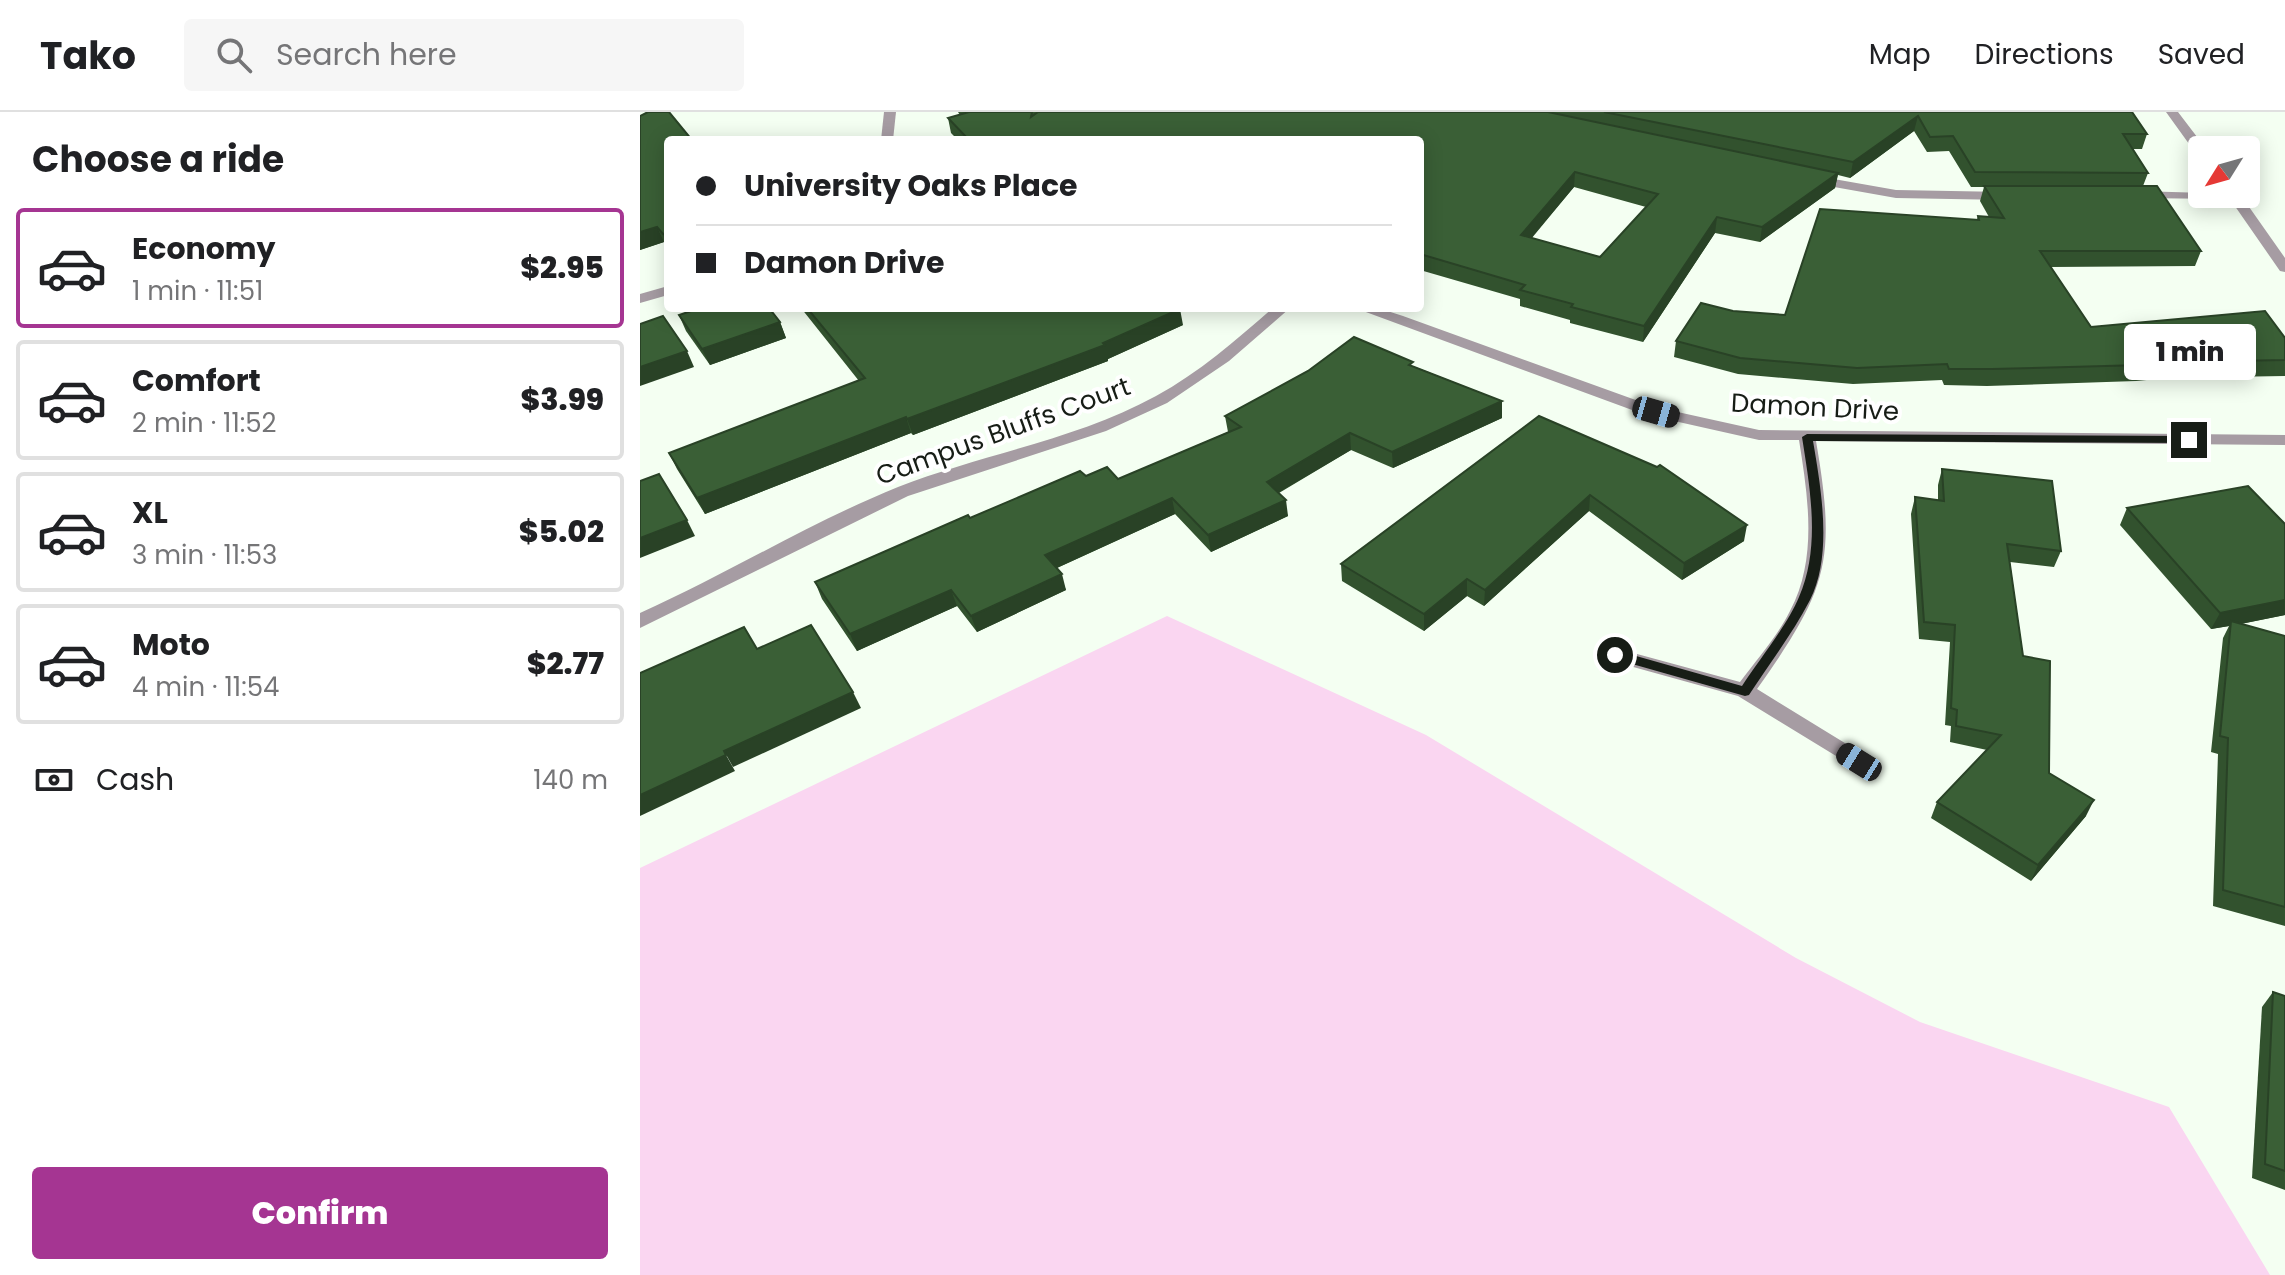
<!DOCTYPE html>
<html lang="en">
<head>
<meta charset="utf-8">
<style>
	:root { --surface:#fff; --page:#f6f6f6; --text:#202124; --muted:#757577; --line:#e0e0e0; --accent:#a53592 }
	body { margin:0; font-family:Poppins,sans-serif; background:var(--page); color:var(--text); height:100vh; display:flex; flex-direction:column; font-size:30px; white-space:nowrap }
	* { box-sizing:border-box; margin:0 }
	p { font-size:26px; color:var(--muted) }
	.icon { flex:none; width:44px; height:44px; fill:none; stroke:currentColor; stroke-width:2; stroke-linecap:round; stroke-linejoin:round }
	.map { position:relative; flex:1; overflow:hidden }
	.drawer { display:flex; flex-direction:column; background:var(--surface); width:640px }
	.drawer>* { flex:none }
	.guide { position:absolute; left:24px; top:24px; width:760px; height:176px; border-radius:8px; box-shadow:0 4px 20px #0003; display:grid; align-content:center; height:176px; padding:0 32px; background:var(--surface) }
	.needle { width:52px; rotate:233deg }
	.controls { position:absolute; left:1548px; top:24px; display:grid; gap:16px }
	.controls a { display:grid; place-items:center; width:72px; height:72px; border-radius:8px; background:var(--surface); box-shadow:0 4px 20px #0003; font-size:40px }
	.end { position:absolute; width:36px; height:36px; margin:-18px; border:10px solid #171d16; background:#fff; box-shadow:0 0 0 4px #fff }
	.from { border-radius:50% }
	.bubble { position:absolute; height:56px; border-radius:8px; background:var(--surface); box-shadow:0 4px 20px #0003; font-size:26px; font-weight:800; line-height:56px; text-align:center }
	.car { position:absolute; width:24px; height:48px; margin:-24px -12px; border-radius:10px; box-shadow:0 0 6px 2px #0007; background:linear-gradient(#222 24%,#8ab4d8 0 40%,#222 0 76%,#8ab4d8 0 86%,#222 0) }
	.guide b { display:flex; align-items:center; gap:28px; height:76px; font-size:30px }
	.guide b+b { border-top:2px solid var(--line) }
	.guide i { width:20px; height:20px; background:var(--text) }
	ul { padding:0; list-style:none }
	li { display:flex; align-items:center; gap:24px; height:120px; margin:0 16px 12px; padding:0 16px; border:4px solid var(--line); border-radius:8px }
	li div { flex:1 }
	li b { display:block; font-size:30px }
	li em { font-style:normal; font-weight:800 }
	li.current { border-color:var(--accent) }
	li>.icon { width:72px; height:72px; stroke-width:1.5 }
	h2 { padding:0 32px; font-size:36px; line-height:96px }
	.pay { display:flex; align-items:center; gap:20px; height:88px; padding:0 32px; font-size:30px }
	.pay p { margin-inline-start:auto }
	.cta { display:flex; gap:16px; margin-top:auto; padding:16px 32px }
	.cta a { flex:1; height:92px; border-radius:8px; background:var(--accent); color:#fff; font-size:32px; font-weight:800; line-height:92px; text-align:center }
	header { display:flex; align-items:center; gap:48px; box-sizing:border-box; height:112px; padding:0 40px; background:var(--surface); border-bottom:2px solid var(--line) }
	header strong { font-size:38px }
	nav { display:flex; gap:44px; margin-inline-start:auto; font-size:28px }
	.search { width:560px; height:72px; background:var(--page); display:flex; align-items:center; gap:20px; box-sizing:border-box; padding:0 28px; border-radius:8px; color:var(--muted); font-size:30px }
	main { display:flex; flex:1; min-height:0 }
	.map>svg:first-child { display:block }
	.green { fill:#fad6f1 }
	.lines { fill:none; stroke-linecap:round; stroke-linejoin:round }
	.street { fill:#a69ca3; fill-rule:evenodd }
	.wall { fill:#32522e; fill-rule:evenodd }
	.shaded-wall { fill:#294226 }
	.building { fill:#3a5f36; stroke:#294226; stroke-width:2; fill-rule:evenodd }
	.route { fill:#171d16 }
	.labels { text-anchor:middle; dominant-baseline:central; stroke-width:8; stroke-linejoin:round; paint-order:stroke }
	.street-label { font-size:26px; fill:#171d16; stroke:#fff }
</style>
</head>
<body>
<header>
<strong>Tako</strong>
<div class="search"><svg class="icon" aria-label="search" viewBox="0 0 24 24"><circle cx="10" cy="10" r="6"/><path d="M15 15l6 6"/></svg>Search here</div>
<nav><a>Map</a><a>Directions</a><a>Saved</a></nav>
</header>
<main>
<section class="drawer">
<h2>Choose a ride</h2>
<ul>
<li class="current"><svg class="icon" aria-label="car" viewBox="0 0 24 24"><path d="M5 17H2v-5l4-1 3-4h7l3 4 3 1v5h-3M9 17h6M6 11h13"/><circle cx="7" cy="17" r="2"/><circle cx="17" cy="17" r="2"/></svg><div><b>Economy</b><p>1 min · 11:51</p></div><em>$2.95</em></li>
<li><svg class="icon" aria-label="car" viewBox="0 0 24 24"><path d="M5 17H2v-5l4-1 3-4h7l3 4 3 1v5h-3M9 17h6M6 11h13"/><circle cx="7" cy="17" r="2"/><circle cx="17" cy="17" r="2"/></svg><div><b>Comfort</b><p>2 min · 11:52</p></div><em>$3.99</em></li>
<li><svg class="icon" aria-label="car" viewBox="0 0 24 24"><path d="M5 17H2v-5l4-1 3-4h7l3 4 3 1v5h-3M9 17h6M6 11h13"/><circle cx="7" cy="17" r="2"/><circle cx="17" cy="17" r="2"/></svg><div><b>XL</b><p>3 min · 11:53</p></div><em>$5.02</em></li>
<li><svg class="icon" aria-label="car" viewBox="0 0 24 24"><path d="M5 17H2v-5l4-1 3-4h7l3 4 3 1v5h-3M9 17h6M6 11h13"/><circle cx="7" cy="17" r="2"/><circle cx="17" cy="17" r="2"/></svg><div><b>Moto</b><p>4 min · 11:54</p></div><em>$2.77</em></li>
</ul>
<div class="pay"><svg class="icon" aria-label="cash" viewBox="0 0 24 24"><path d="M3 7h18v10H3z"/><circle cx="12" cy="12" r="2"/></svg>Cash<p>140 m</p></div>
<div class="cta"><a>Confirm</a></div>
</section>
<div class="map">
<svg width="1645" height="1163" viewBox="0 0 1645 1163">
	<rect width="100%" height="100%" fill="#f4fff2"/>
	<path class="green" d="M527,504L786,623L1156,846L1280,910L1529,995L1630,1163H0V756Z"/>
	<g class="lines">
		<g class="street">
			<path d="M244,0H256L253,28H241Z"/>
			<path d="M1526,0H1538L1567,38H1562V44L1557,43Z"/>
			<path d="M1171,63L1256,78L1366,80L1373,84L1366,88L1256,86L1166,70L1164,67Z"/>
			<path d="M1498,79L1600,82L1645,146V160L1640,159L1590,87L1493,86V80Z"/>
			<path d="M28,174V183L0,191V182Z"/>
			<path d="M633,196H650L589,249L527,291L466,319L268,384L0,516V501C87,462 169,411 258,375C342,342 436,328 516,284C559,261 596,228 633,196Z"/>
			<path d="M715,196H738L763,204L1015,295L1119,318L1645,323V333L1176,329C1197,450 1187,478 1117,577L1226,644L1229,650L1226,656L1219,658L1098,584L968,548L965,543L975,536L1100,570C1117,547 1137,525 1150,499C1178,446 1168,385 1159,328H1119L1003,302Z"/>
		</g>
	</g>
	<g class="wall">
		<path d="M318,0H1492L1507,22L1502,37H1493L1508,61L1503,74L1561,139L1555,154L1411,155L1451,215L1645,226V264L1583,265L1580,261L1496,269L1347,274L1304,273L1302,268L1213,272L1098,262L1034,245L1036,229L1093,199L1145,203L1337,108L1338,104L1349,105L1340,89L1344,75H1331L1309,39L1287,40L1274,19L1210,66L1198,63L1195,76L1120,130L1075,121L1003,230L930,211V208L880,194V187L780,158V28H318L311,21L308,6L320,3ZM934,75L1006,95L960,145L891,126Z"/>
		<path d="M0,4L28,28V136L24,130L0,138Z"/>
		<path d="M161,196H416L419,199L543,213L468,247V249L273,323L271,321L65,402L37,357L29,341L219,269Z"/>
		<path d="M39,203L140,210L146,226L70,253L46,219Z"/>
		<path d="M773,254L862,289V306L753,356L711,338L639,381L648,404L571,440L535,402L417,456L426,478L337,520L317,494L217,539L182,487L175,470L330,406L446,364L478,367L588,320L585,304Z"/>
		<path d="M899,304L1104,429L1042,468L949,399L844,494L827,484L784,519L702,469L701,452Z"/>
		<path d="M1302,357L1421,439L1414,455L1370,450L1383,544L1409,661L1446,704L1391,769L1291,706L1297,690L1347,638L1310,630L1311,614L1305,613L1310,530L1279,527L1271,402L1275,385L1298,388V373Z"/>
		<path d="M1487,396L1645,412V503L1600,512L1645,524V814L1573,794L1578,642L1571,640L1583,526L1589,514L1571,517L1480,413Z"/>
		<path d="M1633,880L1645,884V1078L1612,1066L1622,895Z"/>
	</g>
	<g class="shaded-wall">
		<path d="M1278,4L1274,19L1210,66L1213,50Z"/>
		<path d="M935,60L934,75L881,139V123Z"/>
		<path d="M1198,61L1195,76L1120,130L1122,115Z"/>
		<path d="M1077,105L1075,121L1003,230L1004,214Z"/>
		<path d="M17,115L24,130L0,138V120Z"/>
		<path d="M28,121V134L23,122Z"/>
		<path d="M540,197L543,213L468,247V249L273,323L267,307L463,231Z"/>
		<path d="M140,210L146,226L70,253L62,237Z"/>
		<path d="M47,239L54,255L0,274V255Z"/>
		<path d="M862,289V306L753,356L752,340Z"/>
		<path d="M266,305L271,321L65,402L57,386Z"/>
		<path d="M710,321L711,338L629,386L627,370Z"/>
		<path d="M950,383L949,399L844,494L845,478Z"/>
		<path d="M532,386L535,402L410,459L405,443Z"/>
		<path d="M646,388L648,404L571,440L568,423Z"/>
		<path d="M47,408L55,424L0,446V426Z"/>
		<path d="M1107,413L1104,429L1042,468L1044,451Z"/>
		<path d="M422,462L426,478L337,520L331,504Z"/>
		<path d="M827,467V484L784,519V502Z"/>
		<path d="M311,478L317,494L217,539L210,522Z"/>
		<path d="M1645,488V503L1591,514V509L1589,514L1571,517L1580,501Z"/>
		<path d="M213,580L221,596L93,655L84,639Z"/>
		<path d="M86,643L95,659L0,704V683Z"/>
		<path d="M1454,688L1446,704L1391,769L1398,753Z"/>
	</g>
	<g class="building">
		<path d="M8,0H29L52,28H28V121L23,122L17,115L0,120V4Z"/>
		<path d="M329,0H392L391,5L398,0H908L1198,61L1122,115L1077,105L1004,214L931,195L933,192L880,178L885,173L780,142V28H329L308,6ZM935,60L1018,82L960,145L881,123Z"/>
		<path d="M964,0H1492L1507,22H1483L1508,61L1335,60L1313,24L1290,25L1278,4L1213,50Z"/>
		<path d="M1344,74H1517L1561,139H1400L1451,215L1625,199L1645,226V248L1591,249L1588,245L1502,253L1352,257H1309L1307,252L1217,256L1100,246L1036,229L1061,191L1093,199L1145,203L1180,97L1339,108L1338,104L1364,106Z"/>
		<path d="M60,196H129L140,210L62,237L39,203Z"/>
		<path d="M167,196H416L419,199L425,196L540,197L463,231L465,233L267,307L266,305L57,386L29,341L225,266Z"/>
		<path d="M23,204L47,239L0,255V212Z"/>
		<path d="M714,225L773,250L769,253L862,289L752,340L710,321L627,370L646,388L568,423L532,386L405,443L422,462L331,504L311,478L210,522L175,470L328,403L330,406L440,359L446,364L467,355L478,367L601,315L585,304L668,259Z"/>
		<path d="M899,304L1017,355L1020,353L1107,413L1044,451L950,383L845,478L827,467L784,502L701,452Z"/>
		<path d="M1302,357L1412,369L1421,439L1367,432L1383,544L1410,549L1409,661L1454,688L1398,753L1297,690L1361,623L1316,614L1317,598L1311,596L1315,513L1284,510L1275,385L1304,389Z"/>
		<path d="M19,362L47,408L0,426V369Z"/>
		<path d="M1608,374L1645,412V488L1580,501L1487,396Z"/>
		<path d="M1591,509L1645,524V795L1583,778L1588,626L1580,624Z"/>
		<path d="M171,513L213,580L84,639L86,643L0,683V561L104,515L117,537Z"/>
		<path d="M1633,880L1645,884V1059L1625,1052Z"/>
	</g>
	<path class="route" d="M1167,322L1549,324L1555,328L1549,331L1173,329C1181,376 1193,443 1170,488C1153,521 1129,552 1109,583L1105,584L971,546V540L975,538L1102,574C1119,548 1148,512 1159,485C1181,435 1170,376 1162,325Z"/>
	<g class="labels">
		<g class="street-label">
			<text transform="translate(1175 295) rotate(3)">Damon Drive</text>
			<text transform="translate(363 319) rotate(-20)">Campus Bluffs Court</text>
		</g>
	</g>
</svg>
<div class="controls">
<a><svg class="needle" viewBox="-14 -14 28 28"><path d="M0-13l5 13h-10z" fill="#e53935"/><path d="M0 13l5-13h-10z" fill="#757577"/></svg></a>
</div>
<i class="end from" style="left:975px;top:543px"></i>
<i class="end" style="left:1549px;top:328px"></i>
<div class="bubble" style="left:1484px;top:212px;width:132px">1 min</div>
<i class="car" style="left:1016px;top:300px;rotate:106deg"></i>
<i class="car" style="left:1219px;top:650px;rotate:302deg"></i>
<div class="guide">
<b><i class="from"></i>University Oaks Place</b>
<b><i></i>Damon Drive</b>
</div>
</div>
</main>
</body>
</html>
